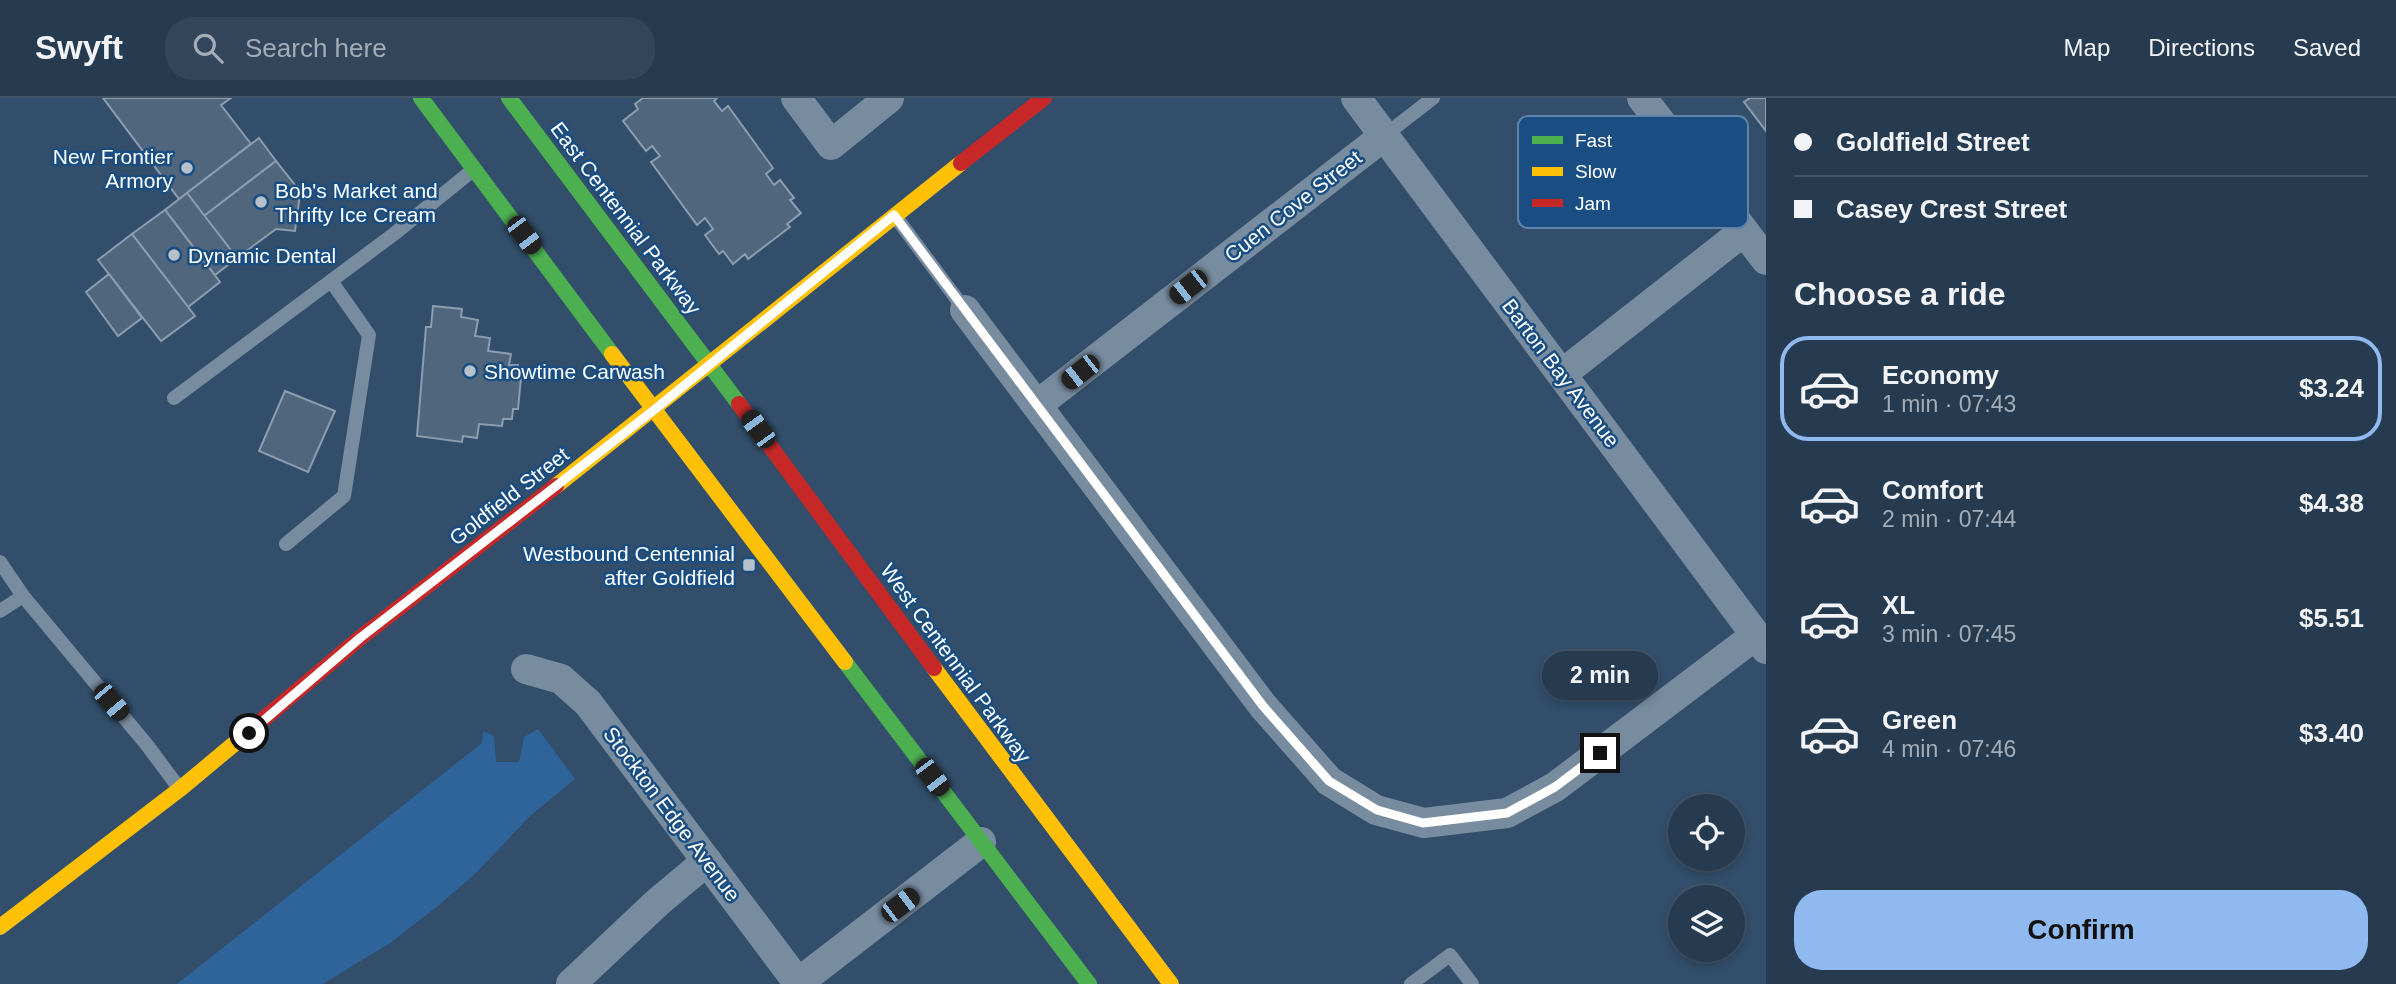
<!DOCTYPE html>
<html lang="en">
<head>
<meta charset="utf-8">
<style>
	:root { --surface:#263a50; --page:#32455a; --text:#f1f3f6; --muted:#a4adb7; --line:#425467; --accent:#90b9f0 }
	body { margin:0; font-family:Helvetica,sans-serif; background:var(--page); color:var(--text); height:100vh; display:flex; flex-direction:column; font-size:26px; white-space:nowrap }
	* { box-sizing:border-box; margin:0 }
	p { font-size:23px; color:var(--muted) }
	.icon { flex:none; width:38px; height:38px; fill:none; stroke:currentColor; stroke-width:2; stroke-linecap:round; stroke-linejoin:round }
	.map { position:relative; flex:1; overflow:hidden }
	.panel { display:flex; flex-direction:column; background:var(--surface); width:630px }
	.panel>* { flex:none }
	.banner { display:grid; align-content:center; height:154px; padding:0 28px; background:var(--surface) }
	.controls { position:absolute; left:1668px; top:696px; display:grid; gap:14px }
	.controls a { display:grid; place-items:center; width:77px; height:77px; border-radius:50%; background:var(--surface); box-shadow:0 4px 10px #0003,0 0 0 2px var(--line); font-size:35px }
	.end { position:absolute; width:32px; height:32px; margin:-16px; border:9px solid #fff; background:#111; box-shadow:0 0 0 4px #111 }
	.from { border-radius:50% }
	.bubble { position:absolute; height:49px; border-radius:24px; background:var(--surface); box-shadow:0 4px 10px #0003,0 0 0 2px var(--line); font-size:23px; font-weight:700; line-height:49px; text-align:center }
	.car { position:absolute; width:21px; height:42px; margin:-21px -10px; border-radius:9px; box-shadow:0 0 5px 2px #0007; background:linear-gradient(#222 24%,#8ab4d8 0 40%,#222 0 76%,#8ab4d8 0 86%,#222 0) }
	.banner b { display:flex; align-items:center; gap:24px; height:66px; font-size:26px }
	.banner b+b { border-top:2px solid var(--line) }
	.banner i { width:18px; height:18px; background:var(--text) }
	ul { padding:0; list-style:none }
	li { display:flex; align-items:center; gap:21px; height:105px; margin:0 14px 10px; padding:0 14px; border:4px solid transparent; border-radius:28px }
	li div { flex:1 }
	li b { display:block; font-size:26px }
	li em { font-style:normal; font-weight:700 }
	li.on { border-color:var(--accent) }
	li>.icon { width:63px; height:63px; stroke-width:1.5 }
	h2 { padding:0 28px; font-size:32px; line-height:84px }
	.button { display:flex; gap:14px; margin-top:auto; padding:14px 28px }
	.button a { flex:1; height:80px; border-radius:28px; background:var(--accent); color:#111; font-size:28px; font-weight:700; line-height:80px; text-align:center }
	header { display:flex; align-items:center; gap:42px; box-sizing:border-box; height:98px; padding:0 35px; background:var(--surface); border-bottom:2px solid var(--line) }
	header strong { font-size:33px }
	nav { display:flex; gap:38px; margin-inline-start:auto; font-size:24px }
	.search { width:490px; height:63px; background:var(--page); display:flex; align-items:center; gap:18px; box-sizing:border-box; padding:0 24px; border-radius:28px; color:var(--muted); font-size:26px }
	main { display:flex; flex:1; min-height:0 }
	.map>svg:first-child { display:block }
	.green { fill:#2e649a }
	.building { fill:#50667d; stroke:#8b9daf; stroke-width:2 }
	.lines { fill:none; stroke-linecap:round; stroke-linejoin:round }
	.lane { stroke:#788ca0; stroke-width:14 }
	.street { stroke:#788ca0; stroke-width:30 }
	.fast { stroke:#4caf50; stroke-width:16 }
	.slow { stroke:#ffc107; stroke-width:16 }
	.jam { stroke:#c62828; stroke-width:16 }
	.route { stroke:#fff; stroke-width:9 }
	.poi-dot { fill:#b7c1cb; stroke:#1a4e82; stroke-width:2.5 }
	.labels { text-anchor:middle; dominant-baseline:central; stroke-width:5; stroke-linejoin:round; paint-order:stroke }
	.poi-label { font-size:21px; fill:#fff; stroke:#1a4e82; text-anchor:start }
	.street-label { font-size:21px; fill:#fff; stroke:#1a4e82 }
	.key { fill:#1a4e82; stroke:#5f83a8; stroke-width:2 }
	.key-label { font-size:19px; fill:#fff }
</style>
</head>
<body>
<header>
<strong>Swyft</strong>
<div class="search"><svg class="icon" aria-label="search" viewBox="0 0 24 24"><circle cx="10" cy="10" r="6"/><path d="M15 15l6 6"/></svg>Search here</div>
<nav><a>Map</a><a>Directions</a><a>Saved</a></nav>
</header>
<main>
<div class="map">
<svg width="1766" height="886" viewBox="0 0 1766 886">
	<rect width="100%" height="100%" fill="#324e6a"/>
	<path class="green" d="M538,631L575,681L530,718L477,774L438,808L390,845L326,884L323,886H177L482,645L483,633L494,638L496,664H519L524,639Z"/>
	<g class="building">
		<path d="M103,0H231L221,7L251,46L179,101Z"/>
		<path d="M643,0H717L714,3L722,13L728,8L773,70L766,76L774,87L780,82L794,100L790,102L801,115L787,126L790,129L748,161L745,156L733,166L723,153L719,156L705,137L713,131L705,120L697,127L651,64L660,58L652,48L646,53L623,23L638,11L635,6Z"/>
		<path d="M1750,0H1766V33L1744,4Z"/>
		<path d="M259,40L276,63L204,118L187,95Z"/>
		<path d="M276,63L296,88L301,89L295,133L276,131L237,160L204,118Z"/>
		<path d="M187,95L237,160L215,177L165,112Z"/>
		<path d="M165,112L220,184L188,209L132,136Z"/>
		<path d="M132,136L195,218L161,243L98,162Z"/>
		<path d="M109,176L142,220L118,238L86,194Z"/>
		<path d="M433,208L462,211L461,219L478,222L475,238L490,240L488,253L511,256L509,267H518L517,279L521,280L518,311H513L512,321H503L502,328L479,326L477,340L463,338L462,344L417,338L426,229H431Z"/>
		<path d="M285,293L335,313L308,374L259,353Z"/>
	</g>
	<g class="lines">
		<g class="lane">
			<path d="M1384,38L1433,0"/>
			<path d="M895,118L965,212"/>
			<path d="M174,300L394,136L473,72"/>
			<path d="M286,446L344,398L369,237L331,183"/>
			<path d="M0,464L23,498L0,513"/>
			<path d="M23,498L147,647L179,690"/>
			<path d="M1411,886L1450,857L1472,886"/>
		</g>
		<g class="street">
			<path d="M796,0L831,47L889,0"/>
			<path d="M1356,0L1766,551"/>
			<path d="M1642,0L1766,162"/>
			<path d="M965,212L1263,608L1329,683L1376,712L1424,725L1507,715L1555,689L1756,537"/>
			<path d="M1562,276L1744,133"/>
			<path d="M1037,307L1384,38"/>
			<path d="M526,571L561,581L588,605L799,886"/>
			<path d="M798,885L981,744"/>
			<path d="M571,886L658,804L707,763"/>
		</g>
		<g class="fast">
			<path d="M421,0L612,256"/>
			<path d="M509,0L739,306"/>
			<path d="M845,564L1089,886"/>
		</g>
		<g class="slow">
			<path d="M612,256L845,564"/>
			<path d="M556,388L961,65"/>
			<path d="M934,570L1171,886"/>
			<path d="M0,829L180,691L240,641"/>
		</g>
		<g class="jam">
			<path d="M961,65L1044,0"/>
			<path d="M739,306L934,570"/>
			<path d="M240,641L360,540L556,388"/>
		</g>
	</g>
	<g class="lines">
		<path class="route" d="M249,635L360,540L654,312L894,117L1263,608L1329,683L1377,712L1423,725L1507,715L1555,689L1600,655"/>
	</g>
	<g class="poi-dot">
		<circle cx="187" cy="70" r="7"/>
		<circle cx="261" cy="104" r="7"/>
		<circle cx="174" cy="157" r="7"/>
		<circle cx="470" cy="273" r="7"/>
		<rect x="742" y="460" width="14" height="14" rx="3.5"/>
	</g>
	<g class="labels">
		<g class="poi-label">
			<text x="173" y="58" text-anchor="end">New Frontier<tspan x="173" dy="24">Armory</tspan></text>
			<text x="275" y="92">Bob's Market and<tspan x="275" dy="24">Thrifty Ice Cream</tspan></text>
			<text x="188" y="157">Dynamic Dental</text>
			<text x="484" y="273">Showtime Carwash</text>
			<text x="735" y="455" text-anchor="end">Westbound Centennial<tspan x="735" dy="24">after Goldfield</tspan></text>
		</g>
		<g class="street-label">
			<text transform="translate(1293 108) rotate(-38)">Cuen Cove Street</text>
			<text transform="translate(626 120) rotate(53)">East Centennial Parkway</text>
			<text transform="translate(1561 275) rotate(53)">Barton Bay Avenue</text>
			<text transform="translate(509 398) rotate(-38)">Goldfield Street</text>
			<text transform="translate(956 565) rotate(54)">West Centennial Parkway</text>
			<text transform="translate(672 716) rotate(53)">Stockton Edge Avenue</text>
		</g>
	</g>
	<rect x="1518" y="18" width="230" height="112" rx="10" class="key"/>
	<rect x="1532" y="38" width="31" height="8" fill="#4caf50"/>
	<rect x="1532" y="69" width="31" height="9" fill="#ffc107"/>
	<rect x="1532" y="101" width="31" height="8" fill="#c62828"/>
	<g class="key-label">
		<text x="1575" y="49">Fast</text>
		<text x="1575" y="80">Slow</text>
		<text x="1575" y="112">Jam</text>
	</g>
</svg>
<div class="controls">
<a><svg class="icon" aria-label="locate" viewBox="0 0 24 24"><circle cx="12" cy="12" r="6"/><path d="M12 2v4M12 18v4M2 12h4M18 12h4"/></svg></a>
<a><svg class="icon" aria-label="layers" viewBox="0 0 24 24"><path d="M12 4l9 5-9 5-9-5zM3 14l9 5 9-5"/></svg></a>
</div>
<i class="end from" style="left:249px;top:635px"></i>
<i class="end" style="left:1600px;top:655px"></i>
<div class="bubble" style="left:1542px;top:553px;width:116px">2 min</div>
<i class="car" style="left:524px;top:137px;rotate:143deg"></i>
<i class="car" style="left:1188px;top:189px;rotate:232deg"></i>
<i class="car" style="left:1080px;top:274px;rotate:232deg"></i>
<i class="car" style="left:758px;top:331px;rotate:324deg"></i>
<i class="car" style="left:111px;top:604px;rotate:140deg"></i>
<i class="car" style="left:932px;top:679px;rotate:143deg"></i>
<i class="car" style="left:900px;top:807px;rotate:53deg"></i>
</div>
<section class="panel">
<div class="banner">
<b><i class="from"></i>Goldfield Street</b>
<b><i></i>Casey Crest Street</b>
</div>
<h2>Choose a ride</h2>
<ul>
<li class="on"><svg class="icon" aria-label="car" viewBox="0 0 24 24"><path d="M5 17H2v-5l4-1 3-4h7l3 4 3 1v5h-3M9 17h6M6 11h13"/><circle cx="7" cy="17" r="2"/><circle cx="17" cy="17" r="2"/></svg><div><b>Economy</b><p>1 min · 07:43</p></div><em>$3.24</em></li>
<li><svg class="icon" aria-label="car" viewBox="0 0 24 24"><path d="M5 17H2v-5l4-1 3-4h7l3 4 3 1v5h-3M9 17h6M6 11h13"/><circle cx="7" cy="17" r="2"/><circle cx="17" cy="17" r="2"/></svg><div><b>Comfort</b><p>2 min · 07:44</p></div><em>$4.38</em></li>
<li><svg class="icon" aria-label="car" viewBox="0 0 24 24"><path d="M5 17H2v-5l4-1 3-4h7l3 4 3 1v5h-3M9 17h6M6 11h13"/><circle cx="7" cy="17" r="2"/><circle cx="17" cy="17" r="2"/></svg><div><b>XL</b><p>3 min · 07:45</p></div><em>$5.51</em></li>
<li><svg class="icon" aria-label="car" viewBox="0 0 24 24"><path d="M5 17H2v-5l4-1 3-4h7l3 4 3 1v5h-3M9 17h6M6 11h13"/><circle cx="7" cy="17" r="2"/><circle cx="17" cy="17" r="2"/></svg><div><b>Green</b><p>4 min · 07:46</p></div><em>$3.40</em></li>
</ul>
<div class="button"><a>Confirm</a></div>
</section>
</main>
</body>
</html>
